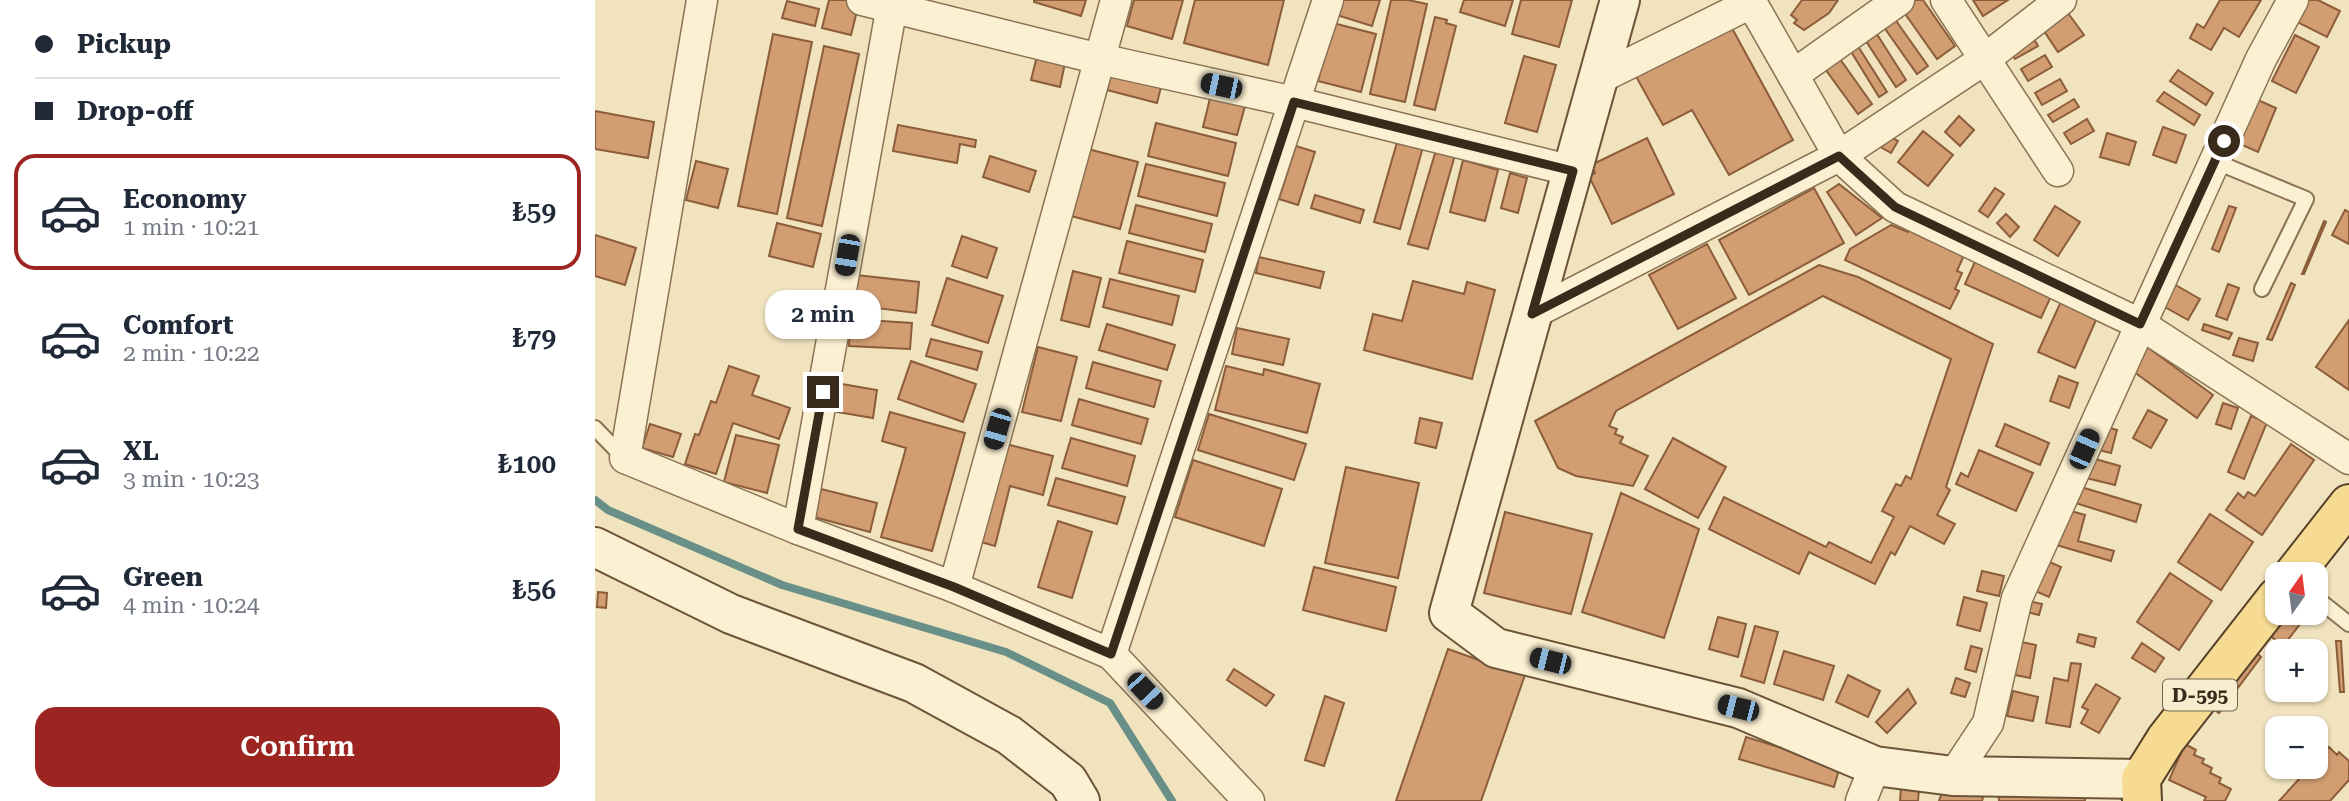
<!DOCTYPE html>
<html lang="en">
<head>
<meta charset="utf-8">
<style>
	:root { --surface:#fff; --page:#f6f6f7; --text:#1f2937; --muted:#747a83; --line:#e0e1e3; --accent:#9d2521 }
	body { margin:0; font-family:"Roboto Serif",serif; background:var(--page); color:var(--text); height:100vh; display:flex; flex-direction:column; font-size:26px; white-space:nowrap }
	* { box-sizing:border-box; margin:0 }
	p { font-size:23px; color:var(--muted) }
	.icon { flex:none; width:38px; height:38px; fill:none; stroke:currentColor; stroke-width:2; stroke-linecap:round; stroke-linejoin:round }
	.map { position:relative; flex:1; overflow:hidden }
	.side { display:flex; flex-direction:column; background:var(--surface); width:595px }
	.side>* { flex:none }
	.guide { display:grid; align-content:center; height:154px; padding:0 35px; background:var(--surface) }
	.needle { width:46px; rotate:14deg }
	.fabs { position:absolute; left:1670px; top:562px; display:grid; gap:14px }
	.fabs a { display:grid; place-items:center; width:63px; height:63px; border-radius:14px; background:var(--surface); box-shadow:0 2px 5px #0004; font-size:35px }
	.end { position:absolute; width:32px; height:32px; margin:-16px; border:9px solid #392a1b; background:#fff; box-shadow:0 0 0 4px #fff }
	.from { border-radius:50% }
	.bubble { position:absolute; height:49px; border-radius:21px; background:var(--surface); box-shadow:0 2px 5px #0004; font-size:23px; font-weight:600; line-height:49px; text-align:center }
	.car { position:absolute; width:21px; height:42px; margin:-21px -10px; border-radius:9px; box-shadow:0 0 5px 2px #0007; background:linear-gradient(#222 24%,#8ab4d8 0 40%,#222 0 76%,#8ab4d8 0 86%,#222 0) }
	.guide b { display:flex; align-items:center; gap:24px; height:66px; font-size:26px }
	.guide b+b { border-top:2px solid var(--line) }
	.guide i { width:18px; height:18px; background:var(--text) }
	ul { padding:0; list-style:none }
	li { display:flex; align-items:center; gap:21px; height:116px; margin:0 14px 10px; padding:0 21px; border:4px solid transparent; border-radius:21px }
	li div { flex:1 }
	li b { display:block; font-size:26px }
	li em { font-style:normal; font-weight:600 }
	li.selected { border-color:var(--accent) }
	li>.icon { width:63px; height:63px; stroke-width:1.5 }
	.cta { display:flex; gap:14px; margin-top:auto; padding:14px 35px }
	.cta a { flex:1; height:80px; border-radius:21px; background:var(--accent); color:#fff; font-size:28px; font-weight:600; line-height:80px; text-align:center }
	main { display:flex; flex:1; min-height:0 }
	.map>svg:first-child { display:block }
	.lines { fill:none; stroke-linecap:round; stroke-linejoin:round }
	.stream { stroke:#689088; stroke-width:8 }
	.building { fill:#d29d71; stroke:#8b5d3a; stroke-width:2 }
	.lane-casing { stroke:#8a7355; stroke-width:18 }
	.street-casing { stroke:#8a7355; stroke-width:33 }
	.secondary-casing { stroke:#6c5439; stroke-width:42 }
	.primary-casing { stroke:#57412a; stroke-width:42 }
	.lane { stroke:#fbf0d2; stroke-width:14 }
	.street { stroke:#fbf0d2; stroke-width:30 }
	.secondary { stroke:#fbf0d2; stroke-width:38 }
	.primary { stroke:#f7db92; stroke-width:38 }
	.route { stroke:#392a1b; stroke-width:9 }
	.labels { text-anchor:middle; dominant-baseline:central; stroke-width:7; stroke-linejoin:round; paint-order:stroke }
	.shield { fill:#f8edce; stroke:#726451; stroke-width:2 }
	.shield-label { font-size:19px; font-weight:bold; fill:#392a1b }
</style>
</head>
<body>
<main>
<section class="side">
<div class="guide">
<b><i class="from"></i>Pickup</b>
<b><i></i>Drop-off</b>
</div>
<ul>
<li class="selected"><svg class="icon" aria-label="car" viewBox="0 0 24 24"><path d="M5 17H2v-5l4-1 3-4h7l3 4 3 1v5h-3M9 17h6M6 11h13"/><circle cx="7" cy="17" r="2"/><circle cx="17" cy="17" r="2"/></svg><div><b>Economy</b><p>1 min · 10:21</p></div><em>₺59</em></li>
<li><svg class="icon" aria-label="car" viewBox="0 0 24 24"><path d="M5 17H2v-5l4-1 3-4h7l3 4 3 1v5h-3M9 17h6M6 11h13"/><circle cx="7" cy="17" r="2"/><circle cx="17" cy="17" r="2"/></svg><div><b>Comfort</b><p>2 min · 10:22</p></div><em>₺79</em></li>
<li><svg class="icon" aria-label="car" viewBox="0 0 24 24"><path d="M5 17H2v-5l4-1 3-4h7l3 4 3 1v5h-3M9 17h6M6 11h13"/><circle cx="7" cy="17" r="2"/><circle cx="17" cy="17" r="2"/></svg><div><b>XL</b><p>3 min · 10:23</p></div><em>₺100</em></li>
<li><svg class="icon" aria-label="car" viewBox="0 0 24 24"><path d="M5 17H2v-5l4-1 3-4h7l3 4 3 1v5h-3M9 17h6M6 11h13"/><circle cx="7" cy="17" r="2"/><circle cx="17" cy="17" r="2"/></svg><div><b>Green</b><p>4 min · 10:24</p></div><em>₺56</em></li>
</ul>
<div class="cta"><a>Confirm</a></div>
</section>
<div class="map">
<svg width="1754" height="801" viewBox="0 0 1754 801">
	<rect width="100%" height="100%" fill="#f1e3be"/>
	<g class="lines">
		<path class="stream" d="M0,500L13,510L187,585L411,652L515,703L577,801"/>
	</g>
	<g class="building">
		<path d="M234,0H253L264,3L256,35L227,28Z"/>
		<path d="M439,0H491L486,16L439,2Z"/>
		<path d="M539,0H588L577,39L532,26Z"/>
		<path d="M600,0H689L673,65L589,43Z"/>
		<path d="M746,0H785L777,26L742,15Z"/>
		<path d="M796,0H813L832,4L810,102L775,94Z"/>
		<path d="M869,0H918L910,26L865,12Z"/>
		<path d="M926,0H977L964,47L917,34Z"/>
		<path d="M1207,0H1243L1234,13L1209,30L1199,23L1202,20L1196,15Z"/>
		<path d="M1318,0H1328L1360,46L1342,59L1306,8Z"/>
		<path d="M1378,0H1413L1388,16Z"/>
		<path d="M1625,0H1666L1644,37L1629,28L1616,50L1595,38L1602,24L1609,28Z"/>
		<path d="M1700,0H1723L1745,11L1732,37L1692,17Z"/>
		<path d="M192,1L224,9L220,26L187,18Z"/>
		<path d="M1470,9L1489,35L1463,52L1445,25Z"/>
		<path d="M1297,15L1333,66L1322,74L1286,23Z"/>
		<path d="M840,17L852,20L851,23L861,26L840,110L819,105Z"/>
		<path d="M1132,19L1198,140L1134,175L1097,110L1068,125L1038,71Z"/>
		<path d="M738,23L781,34L766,92L723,81Z"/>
		<path d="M1278,28L1311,80L1301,87L1267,35Z"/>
		<path d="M1436,33L1443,46L1420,59L1412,46Z"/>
		<path d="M178,34L217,42L182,214L143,206Z"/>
		<path d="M1700,35L1724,47L1701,93L1677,81Z"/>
		<path d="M1259,40L1292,92L1284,97L1252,45Z"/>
		<path d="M229,46L264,54L227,226L192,218Z"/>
		<path d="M1240,52L1277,104L1263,114L1225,62Z"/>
		<path d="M1450,55L1457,67L1433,81L1426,69Z"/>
		<path d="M442,56L470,63L465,87L436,80Z"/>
		<path d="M929,56L961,65L942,132L910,123Z"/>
		<path d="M518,66L568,79L562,103L512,90Z"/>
		<path d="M1583,70L1618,93L1611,105L1575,81Z"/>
		<path d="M1465,79L1472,91L1447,105L1440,93Z"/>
		<path d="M617,90L652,99L642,135L608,127Z"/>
		<path d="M1569,92L1605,115L1599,125L1562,101Z"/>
		<path d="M1656,97L1681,108L1663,152L1638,141Z"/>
		<path d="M1479,99L1484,107L1458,122L1453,115Z"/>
		<path d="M0,111L59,122L53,158L0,149Z"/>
		<path d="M1364,116L1379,130L1365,146L1350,132Z"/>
		<path d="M1492,119L1499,131L1476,144L1469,133Z"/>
		<path d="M561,123L641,143L633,176L553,156Z"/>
		<path d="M303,125L381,140L380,147L365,144L362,163L298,151Z"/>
		<path d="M1568,127L1591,135L1581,163L1558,155Z"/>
		<path d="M1328,131L1358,155L1333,186L1303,162Z"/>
		<path d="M1287,133L1303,141L1296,153L1280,144Z"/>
		<path d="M1512,133L1541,142L1534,165L1505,157Z"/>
		<path d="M1052,138L1079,194L1017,224L994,176L1000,173L996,165Z"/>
		<path d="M803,139L828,147L805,229L779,222Z"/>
		<path d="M701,146L720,152L703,205L684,199Z"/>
		<path d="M493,149L543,162L525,229L476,216Z"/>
		<path d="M841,150L860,155L833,249L813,244Z"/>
		<path d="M395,156L441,171L434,192L388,177Z"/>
		<path d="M868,160L903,170L890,221L855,212Z"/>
		<path d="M101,161L133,169L123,208L91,200Z"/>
		<path d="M551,164L630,183L622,216L543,196Z"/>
		<path d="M915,173L932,178L923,213L906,208Z"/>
		<path d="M1244,184L1287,218L1261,235L1232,192Z"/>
		<path d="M1219,188L1249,243L1154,295L1124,240Z"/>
		<path d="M1400,188L1409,194L1393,217L1384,211Z"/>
		<path d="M720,195L769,210L765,223L716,208Z"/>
		<path d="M541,205L617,224L610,252L534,233Z"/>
		<path d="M1460,206L1485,222L1463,256L1439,240Z"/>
		<path d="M1634,206L1641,208L1624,252L1617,249Z"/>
		<path d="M1750,210L1754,212V244L1737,235Z"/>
		<path d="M1411,214L1424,227L1415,237L1402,223Z"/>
		<path d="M1729,221L1731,222L1709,274H1707Z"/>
		<path d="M182,223L226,234L218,267L174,256Z"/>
		<path d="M1296,225L1313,232L1315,227L1370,253L1362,271L1367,273L1360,289L1364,291L1355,309L1250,260L1255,249Z"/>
		<path d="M0,235L41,248L30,285L0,276Z"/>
		<path d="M367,236L402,248L392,278L357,266Z"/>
		<path d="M532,241L608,260L600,292L524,273Z"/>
		<path d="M1112,244L1141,298L1083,329L1054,275Z"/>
		<path d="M664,257L729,272L725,288L661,273Z"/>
		<path d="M1382,257L1458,292L1446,318L1370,284Z"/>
		<path d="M1224,265L1263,277L1398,344L1351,487L1355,490L1342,515L1360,524L1349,544L1315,526L1300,555L1296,552L1280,584L1214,552L1204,574L1114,529L1129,497L1231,547L1234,542L1276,563L1299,517L1287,511L1301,484L1306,486L1311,476L1316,479L1356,359L1228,296L1021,411L1014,426L1022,429L1020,434L1028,437L1025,443L1053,456L1038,486L981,476L963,468L940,421Z"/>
		<path d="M478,271L506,278L494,327L466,320Z"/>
		<path d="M261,275L324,282L321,313L257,305Z"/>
		<path d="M352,278L408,296L393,343L337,325Z"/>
		<path d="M515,279L584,296L577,325L508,307Z"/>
		<path d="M1572,280L1605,299L1593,320L1559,301Z"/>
		<path d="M818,281L869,294L872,282L900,290L877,379L769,350L778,314L807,321Z"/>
		<path d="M1696,283L1700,285L1677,340L1672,339Z"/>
		<path d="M1633,284L1644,288L1632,320L1621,316Z"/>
		<path d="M1468,297L1504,313L1480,368L1443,352Z"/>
		<path d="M255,319L317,323L315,349L254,346Z"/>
		<path d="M1754,320V390L1721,367Z"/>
		<path d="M512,324L580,345L572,370L504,350Z"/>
		<path d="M1609,324L1637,333L1634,339L1607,330Z"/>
		<path d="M642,328L694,339L688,365L637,354Z"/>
		<path d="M1644,338L1663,343L1658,361L1638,355Z"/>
		<path d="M336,339L387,352L382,370L331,356Z"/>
		<path d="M1544,341L1618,395L1602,418L1531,366Z"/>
		<path d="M443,347L482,357L466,421L427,412Z"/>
		<path d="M316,361L381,384L368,422L303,399Z"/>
		<path d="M498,362L566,381L559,407L491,388Z"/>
		<path d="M134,366L164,376L157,395L195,408L184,439L138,423L121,474L90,464L100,434L104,435L116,401L121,403Z"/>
		<path d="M631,366L668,375L669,369L725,384L712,433L620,410Z"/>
		<path d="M1464,376L1483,383L1474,408L1455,401Z"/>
		<path d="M247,384L282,390L278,418L242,412Z"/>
		<path d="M484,399L553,419L546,444L477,425Z"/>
		<path d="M1628,403L1643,408L1636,429L1621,424Z"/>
		<path d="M1553,410L1572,420L1556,448L1538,438Z"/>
		<path d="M295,412L370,433L337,551L286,537L311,448L287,441Z"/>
		<path d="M614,414L711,444L699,480L603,450Z"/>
		<path d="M1656,416L1672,422L1649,479L1633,472Z"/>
		<path d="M825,418L847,423L841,448L820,443Z"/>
		<path d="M55,424L86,434L78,457L47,448Z"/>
		<path d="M1410,424L1454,443L1445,465L1401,446Z"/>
		<path d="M1501,424L1522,430L1516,453L1495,448Z"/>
		<path d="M141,435L184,445L172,493L129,482Z"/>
		<path d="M476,438L540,456L532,486L467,468Z"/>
		<path d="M1078,438L1131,467L1103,518L1050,489Z"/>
		<path d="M411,444L458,456L448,495L415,486L400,546L386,542Z"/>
		<path d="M1696,444L1719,460L1667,535L1631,510L1643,493L1649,498L1653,492L1660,496Z"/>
		<path d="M1384,450L1438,473L1421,511L1361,484L1366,473L1373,477Z"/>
		<path d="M1493,457L1525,466L1520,485L1487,477Z"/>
		<path d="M598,460L687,489L669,546L580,517Z"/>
		<path d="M751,467L824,483L803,578L730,563Z"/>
		<path d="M461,478L530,497L522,524L453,505Z"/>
		<path d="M1476,484L1546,505L1541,522L1471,500Z"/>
		<path d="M226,489L282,503L275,532L219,517Z"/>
		<path d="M1026,493L1104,529L1069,638L987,612Z"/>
		<path d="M1469,509L1490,515L1483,541L1519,551L1516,561L1458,544Z"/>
		<path d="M910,512L997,534L976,614L889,593Z"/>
		<path d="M1615,514L1658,542L1626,590L1583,562Z"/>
		<path d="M463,521L497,532L477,598L443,587Z"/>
		<path d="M1452,561L1466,567L1454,597L1440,591Z"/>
		<path d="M719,567L801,587L791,631L708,610Z"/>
		<path d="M1387,571L1409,576L1404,596L1382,591Z"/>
		<path d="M1575,573L1617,601L1584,650L1542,622Z"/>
		<path d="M3,592L12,593L11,608L2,607Z"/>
		<path d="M1369,597L1392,603L1385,631L1362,625Z"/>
		<path d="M1434,601L1447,604L1444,615L1431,612Z"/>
		<path d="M1682,612H1710L1713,614L1688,646L1667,629Z"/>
		<path d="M1123,617L1151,624L1143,657L1114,649Z"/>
		<path d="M1160,626L1183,632L1169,683L1146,676Z"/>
		<path d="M1484,634L1501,638L1499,647L1482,642Z"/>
		<path d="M1741,641H1746L1749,692H1745Z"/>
		<path d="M1426,642L1441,645L1435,678L1420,675Z"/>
		<path d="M1547,643L1569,658L1560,672L1537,658Z"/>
		<path d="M1376,646L1387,649L1381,672L1370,669Z"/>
		<path d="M853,649L892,663L931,672L886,801H801Z"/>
		<path d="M1189,651L1239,666L1228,700L1179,684Z"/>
		<path d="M1661,652L1666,657L1624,713L1610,703Z"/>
		<path d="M1476,663L1486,664L1475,727L1451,723L1459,678L1473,681Z"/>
		<path d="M639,669L679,695L671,706L632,680Z"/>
		<path d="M1253,675L1285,691L1273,717L1241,702Z"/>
		<path d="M1361,678L1375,683L1370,697L1356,693Z"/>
		<path d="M1501,684L1525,698L1504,733L1486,723L1493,710L1487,707Z"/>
		<path d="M1313,689L1321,703L1292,733L1281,722Z"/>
		<path d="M1418,691L1443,697L1438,721L1412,716Z"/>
		<path d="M730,696L749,703L729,766L710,760Z"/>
		<path d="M1151,737L1245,766L1239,787L1144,759Z"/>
		<path d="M1590,744L1601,750L1599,755L1609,759L1607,763L1617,768L1615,773L1626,778L1624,783L1636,789L1630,801H1609L1611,797L1574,780Z"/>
		<path d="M1734,747L1742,755L1744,752L1754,761V780L1735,801H1684L1716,766H1720V762Z"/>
		<path d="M1351,781L1389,794L1387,801H1344Z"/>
		<path d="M1306,787L1324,789L1323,801H1305Z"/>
		<path d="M1489,787L1490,801H1404L1403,791Z"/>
	</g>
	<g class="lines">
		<defs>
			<g id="lane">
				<path d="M1619,161L1711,199L1667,289"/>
				<path d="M0,428L28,457"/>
				<path d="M1720,597L1754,624"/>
			</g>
			<g id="street">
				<path d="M107,0L30,458L203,529L359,587L516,654"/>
				<path d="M267,0L505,59L699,102L978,171"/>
				<path d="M1155,0L1244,156L1300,207L1545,324L1754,459"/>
				<path d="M1351,0L1463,171"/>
				<path d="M1198,75L1304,0"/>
				<path d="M1003,79L1156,3"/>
				<path d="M937,314L1244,156L1390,59L1466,0"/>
				<path d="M203,529L298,0"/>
				<path d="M359,587L521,0"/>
				<path d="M1358,776L1393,723L1422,598L1666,59L1698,0"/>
				<path d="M654,801L516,654L733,0"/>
				<path d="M1266,801L1280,766"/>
			</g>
			<g id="secondary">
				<path d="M1025,0L854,613L901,648L1143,708L1280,766L1358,776L1546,779"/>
				<path d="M0,547L136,614L319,683L414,735L473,781L485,801"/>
			</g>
			<g id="primary">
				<path d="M1699,574L1754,504"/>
				<path d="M1547,801L1546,779L1571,739L1682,597"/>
			</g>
		</defs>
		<use href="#lane" class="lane-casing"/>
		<use href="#street" class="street-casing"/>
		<use href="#secondary" class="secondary-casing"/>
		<use href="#primary" class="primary-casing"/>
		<use href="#lane" class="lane"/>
		<use href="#street" class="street"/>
		<use href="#secondary" class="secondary"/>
		<use href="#primary" class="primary"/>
	</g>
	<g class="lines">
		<path class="route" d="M228,392L203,529L359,587L516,654L699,102L978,171L937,314L1244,156L1300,207L1545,324L1629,141"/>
	</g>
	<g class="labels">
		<rect class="shield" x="1568" y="679.5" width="74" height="31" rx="5"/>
		<g class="shield-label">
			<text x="1605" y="695">D-595</text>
		</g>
	</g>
</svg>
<div class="fabs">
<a><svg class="needle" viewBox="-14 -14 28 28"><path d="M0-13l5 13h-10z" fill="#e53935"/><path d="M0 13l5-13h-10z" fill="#747a83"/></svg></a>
<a>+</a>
<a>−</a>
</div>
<i class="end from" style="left:1629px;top:141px"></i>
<i class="end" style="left:228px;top:392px"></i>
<div class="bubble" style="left:170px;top:290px;width:116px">2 min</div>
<i class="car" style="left:626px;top:86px;rotate:282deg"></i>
<i class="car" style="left:252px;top:255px;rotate:190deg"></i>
<i class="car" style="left:402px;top:429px;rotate:196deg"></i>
<i class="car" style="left:1489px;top:449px;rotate:24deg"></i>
<i class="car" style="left:955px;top:661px;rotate:284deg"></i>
<i class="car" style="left:550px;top:691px;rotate:137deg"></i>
<i class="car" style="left:1143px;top:708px;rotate:284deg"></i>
</div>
</main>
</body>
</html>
